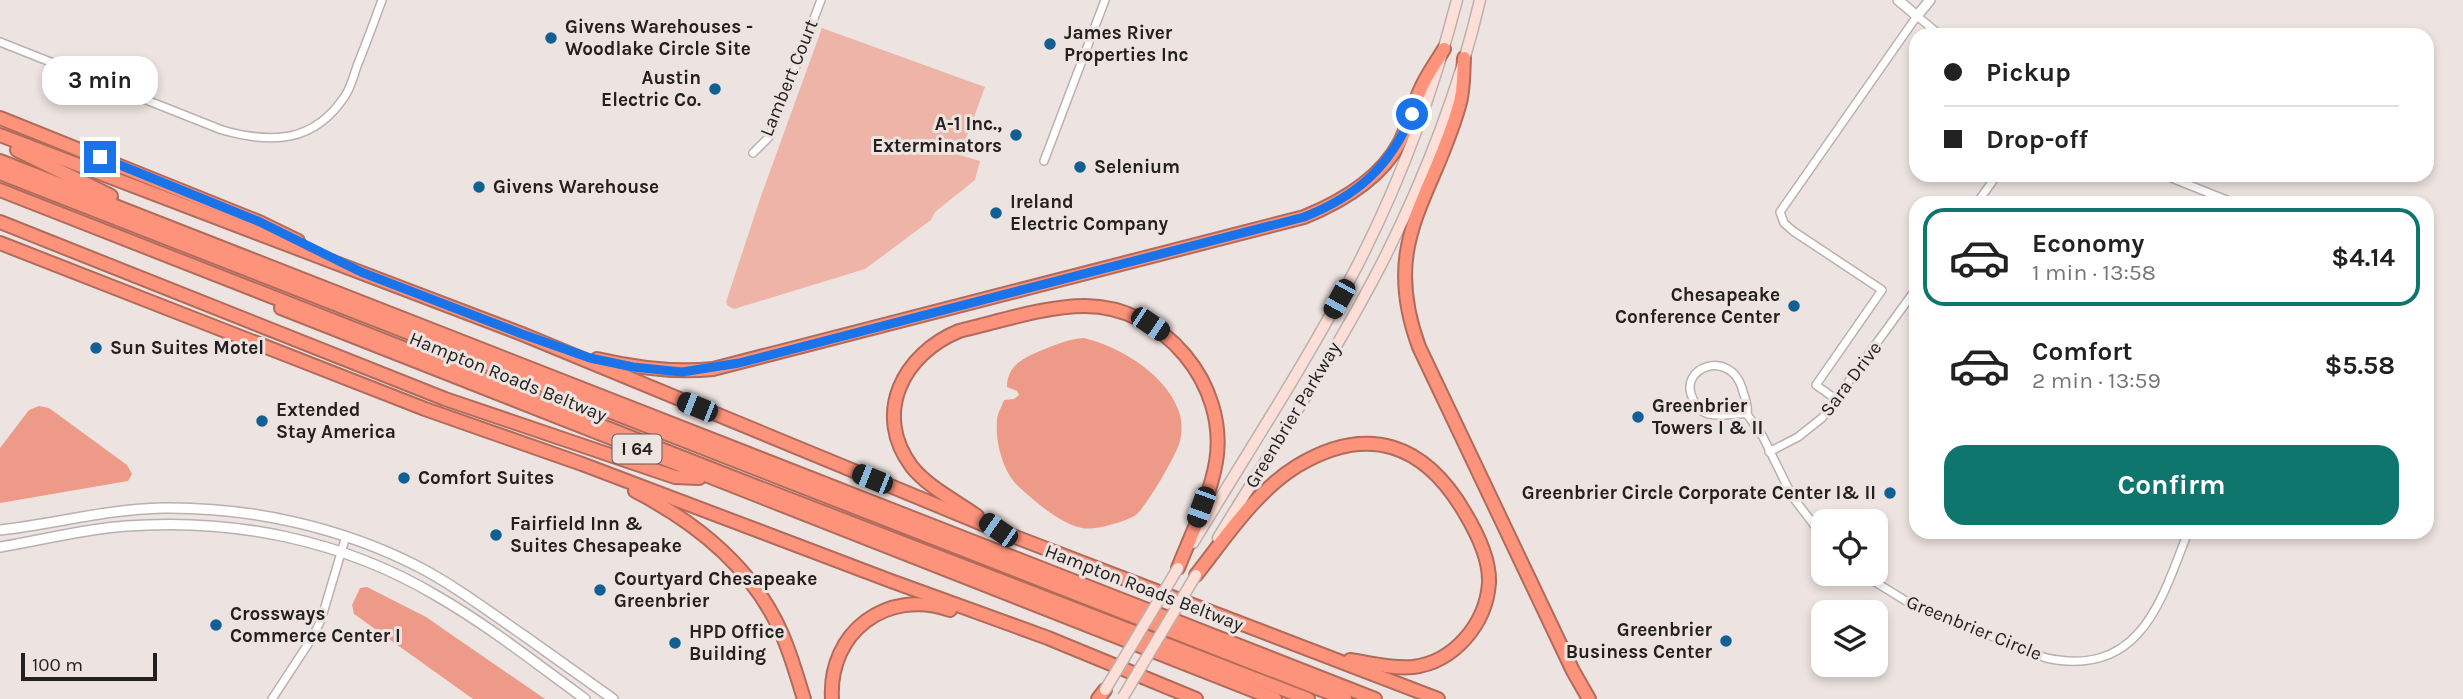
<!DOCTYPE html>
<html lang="en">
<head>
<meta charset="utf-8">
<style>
	:root { --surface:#fff; --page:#f2f2f2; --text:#222; --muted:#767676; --line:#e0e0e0; --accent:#0f766e }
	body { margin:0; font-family:Karla,sans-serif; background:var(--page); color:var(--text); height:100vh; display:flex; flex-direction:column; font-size:26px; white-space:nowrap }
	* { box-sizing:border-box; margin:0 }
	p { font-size:23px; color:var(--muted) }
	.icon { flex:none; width:38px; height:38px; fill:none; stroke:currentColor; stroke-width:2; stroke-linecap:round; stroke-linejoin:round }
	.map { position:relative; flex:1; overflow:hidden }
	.sheet { position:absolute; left:1909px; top:196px; width:525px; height:343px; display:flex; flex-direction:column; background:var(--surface); border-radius:21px; box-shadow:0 4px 10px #0003 }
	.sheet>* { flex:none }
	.guide { position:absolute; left:1909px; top:28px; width:525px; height:154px; border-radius:21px; box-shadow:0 4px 10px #0003; display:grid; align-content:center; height:154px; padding:0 35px; background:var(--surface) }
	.buttons { position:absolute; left:1811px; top:509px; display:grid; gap:14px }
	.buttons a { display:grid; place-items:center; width:77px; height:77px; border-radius:14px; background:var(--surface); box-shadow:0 4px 10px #0003; font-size:35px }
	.scale { position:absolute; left:21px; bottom:18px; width:136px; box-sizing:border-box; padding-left:7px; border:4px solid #23201f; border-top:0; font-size:19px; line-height:24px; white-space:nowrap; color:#23201f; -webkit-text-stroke:5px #ede3e1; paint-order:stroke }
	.end { position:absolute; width:32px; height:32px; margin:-16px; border:9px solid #1a73e8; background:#fff; box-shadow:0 0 0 4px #fff }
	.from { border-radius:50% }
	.bubble { position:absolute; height:49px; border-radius:21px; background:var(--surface); box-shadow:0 4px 10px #0003; font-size:23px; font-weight:700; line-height:49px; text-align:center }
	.car { position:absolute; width:21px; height:42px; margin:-21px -10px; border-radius:9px; box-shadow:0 0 5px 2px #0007; background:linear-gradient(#222 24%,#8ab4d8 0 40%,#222 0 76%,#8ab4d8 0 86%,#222 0) }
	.guide b { display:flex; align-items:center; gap:24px; height:66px; font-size:26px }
	.guide b+b { border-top:2px solid var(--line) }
	.guide i { width:18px; height:18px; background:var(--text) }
	ul { padding:12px 0 0; list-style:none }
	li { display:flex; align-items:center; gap:21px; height:98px; margin:0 14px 10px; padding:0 21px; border:4px solid transparent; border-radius:21px }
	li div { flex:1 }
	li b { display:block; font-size:26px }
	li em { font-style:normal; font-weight:700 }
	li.active { border-color:var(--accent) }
	li>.icon { width:63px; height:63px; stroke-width:1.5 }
	.primary-button { display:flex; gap:14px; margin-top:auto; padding:14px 35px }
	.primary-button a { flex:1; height:80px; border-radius:21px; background:var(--accent); color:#fff; font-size:28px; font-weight:700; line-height:80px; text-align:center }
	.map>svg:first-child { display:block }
	.green { fill:#eeb4a7 }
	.water { fill:#ed9b88 }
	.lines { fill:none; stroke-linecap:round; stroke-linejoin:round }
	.minor-casing { stroke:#bab1ae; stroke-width:10 }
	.tertiary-casing { stroke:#bab1ae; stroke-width:12 }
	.secondary-casing { stroke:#bab1ae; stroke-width:13 }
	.motorway-casing { stroke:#b16b5b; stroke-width:16 }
	.minor { stroke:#fff; stroke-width:7 }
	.tertiary { stroke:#fff; stroke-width:9 }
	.secondary { stroke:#fedfd7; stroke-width:10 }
	.motorway { stroke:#fd937b; stroke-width:12 }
	.secondary-bridge-casing { stroke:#bab1ae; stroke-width:13; stroke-linecap:butt }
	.secondary-bridge { stroke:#fedfd7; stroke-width:10 }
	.route { stroke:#1a73e8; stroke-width:9 }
	.poi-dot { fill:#126093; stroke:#ede3e1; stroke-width:2.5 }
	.labels { text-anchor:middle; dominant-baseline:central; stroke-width:6; stroke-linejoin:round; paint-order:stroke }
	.shield { fill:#ede3e1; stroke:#605a59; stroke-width:2 }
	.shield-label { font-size:18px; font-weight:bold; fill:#23201f }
	.poi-label { font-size:19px; font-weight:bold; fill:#23201f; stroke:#ede3e1; text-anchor:start }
	.street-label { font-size:19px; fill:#23201f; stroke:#ede3e1 }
</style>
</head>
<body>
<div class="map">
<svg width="2463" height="699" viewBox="0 0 2463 699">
	<rect width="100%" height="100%" fill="#ede3e1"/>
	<path class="green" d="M822,28L985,87L960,155L980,161L975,180L935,212L931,220L865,269L734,309L728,306L726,302L761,196Z"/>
	<g class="water">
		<path d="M1084,338C1121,347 1169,376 1180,415C1182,423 1182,433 1180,441C1177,454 1147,505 1137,514C1129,521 1094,531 1082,528C1059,523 1037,503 1020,488C1003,473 995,442 997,420C997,414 1002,406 1004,400L1014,399L1019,395L1017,391L1007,387C1007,362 1029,356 1047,348C1060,343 1070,339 1084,338Z"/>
		<path d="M39,406L49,408L127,465L132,474L128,481L0,503V448L29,410Z"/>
		<path d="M367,587L426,617L545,699H473L354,614L352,605L360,588Z"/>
	</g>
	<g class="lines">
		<defs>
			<g id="minor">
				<path d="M0,42L222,130C272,144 314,143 345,96C351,87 354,75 357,66C366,44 374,22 382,0"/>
				<path d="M753,153L769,137L821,0"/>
				<path d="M1044,161L1105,0"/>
				<path d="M2164,175L2234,203"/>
				<path d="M1977,203L1997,175"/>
				<path d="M1837,400L1816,385L1882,290L1793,231L1784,223L1780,212L1917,16L1940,35"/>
				<path d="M1747,414C1735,413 1720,417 1708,414C1701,412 1696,406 1693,399C1677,368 1729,348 1742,388C1744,397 1749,405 1747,414L1763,437L1792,496L1824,538"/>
				<path d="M1769,452L1798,437L1822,418L1916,289"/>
				<path d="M1862,574L1911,604L2046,658C2140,678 2161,602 2188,532"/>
				<path d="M272,699L312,638L321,620L346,536"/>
			</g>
			<g id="tertiary">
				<path d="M1898,0L1917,16L1930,0"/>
				<path d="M0,530C55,524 107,509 163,508C251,507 341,527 419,567C457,587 491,613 526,637C555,658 584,678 613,699"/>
				<path d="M0,547C42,540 84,529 126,526C234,518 343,540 437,596C489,626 537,664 585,699"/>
			</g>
			<g id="secondary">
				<path d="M1218,538C1274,446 1335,355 1384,259C1425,177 1459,90 1480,0"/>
				<path d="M1193,543C1248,452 1306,363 1356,268C1400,183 1433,93 1457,0"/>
			</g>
			<g id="motorway">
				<path d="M1464,58C1463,74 1464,91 1459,106C1432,201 1380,241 1419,347L1573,671L1589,699"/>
				<path d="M0,118L259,222L298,241"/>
				<path d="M0,135L522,334L997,530L1438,699"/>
				<path d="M17,150L111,196"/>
				<path d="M0,161L1375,699"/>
				<path d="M0,173L1345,699"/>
				<path d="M0,190L745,482L1308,699"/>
				<path d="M0,222L445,399L675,477L699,478"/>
				<path d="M0,243L425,409L582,464L891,581L1048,638L1196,699"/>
				<path d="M281,308L1275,699"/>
				<path d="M597,359C636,368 673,373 713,369L1304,217C1341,202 1381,178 1400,142C1409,124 1413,104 1422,86C1428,73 1437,61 1444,49"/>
				<path d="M635,491C697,523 752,567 781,632C791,654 797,677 804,699"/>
				<path d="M977,516C956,501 928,487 912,467C872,414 903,354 959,331C998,322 1045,306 1085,306C1163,306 1229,384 1216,462C1210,497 1191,535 1178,568"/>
				<path d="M1196,575C1226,537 1255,492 1297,466C1368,423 1425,444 1465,513C1477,533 1490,559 1489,583C1486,624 1454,662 1413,667C1392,669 1370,663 1350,660"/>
				<path d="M832,699C828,632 887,588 950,610"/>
				<path d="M1098,699L1105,690"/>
			</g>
		</defs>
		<use href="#minor" class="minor-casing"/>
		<use href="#tertiary" class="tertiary-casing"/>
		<use href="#secondary" class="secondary-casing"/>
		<use href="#motorway" class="motorway-casing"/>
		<use href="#minor" class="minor"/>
		<use href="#tertiary" class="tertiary"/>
		<use href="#secondary" class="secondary"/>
		<use href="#motorway" class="motorway"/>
		<defs>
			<g id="secondary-bridge">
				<path d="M1105,690L1178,568"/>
				<path d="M1123,697L1196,575"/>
			</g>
		</defs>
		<use href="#secondary-bridge" class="secondary-bridge-casing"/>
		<use href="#secondary-bridge" class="secondary-bridge"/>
	</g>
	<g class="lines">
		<path class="route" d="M100,157L260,222L361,272L522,334L590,358L633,367L682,372L739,363L1304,217C1357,196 1390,167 1412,114"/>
	</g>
	<g class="poi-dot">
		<circle cx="551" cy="38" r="7"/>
		<circle cx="1050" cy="44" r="7"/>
		<circle cx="715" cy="89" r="7"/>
		<circle cx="1016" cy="135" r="7"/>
		<circle cx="1080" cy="167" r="7"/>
		<circle cx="479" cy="187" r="7"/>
		<circle cx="996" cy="213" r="7"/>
		<circle cx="1794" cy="306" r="7"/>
		<circle cx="96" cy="348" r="7"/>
		<circle cx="1638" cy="417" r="7"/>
		<circle cx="262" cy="421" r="7"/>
		<circle cx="404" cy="478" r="7"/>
		<circle cx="1890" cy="493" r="7"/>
		<circle cx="496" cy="535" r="7"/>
		<circle cx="600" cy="590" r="7"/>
		<circle cx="216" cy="625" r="7"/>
		<circle cx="1726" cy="641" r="7"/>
		<circle cx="675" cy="643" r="7"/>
	</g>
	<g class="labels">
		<rect class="shield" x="612.5" y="434.5" width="49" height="29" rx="5"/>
		<g class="shield-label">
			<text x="637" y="449">I 64</text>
		</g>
		<g class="poi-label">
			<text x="565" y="27">Givens Warehouses -<tspan x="565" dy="22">Woodlake Circle Site</tspan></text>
			<text x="1064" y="33">James River<tspan x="1064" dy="22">Properties Inc</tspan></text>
			<text x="701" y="78" text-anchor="end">Austin<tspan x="701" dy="22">Electric Co.</tspan></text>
			<text x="1002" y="124" text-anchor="end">A-1 Inc.,<tspan x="1002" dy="22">Exterminators</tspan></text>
			<text x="1094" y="167">Selenium</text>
			<text x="493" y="187">Givens Warehouse</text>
			<text x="1010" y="202">Ireland<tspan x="1010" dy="22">Electric Company</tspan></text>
			<text x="1780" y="295" text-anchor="end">Chesapeake<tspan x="1780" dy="22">Conference Center</tspan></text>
			<text x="110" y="348">Sun Suites Motel</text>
			<text x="1652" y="406">Greenbrier<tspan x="1652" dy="22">Towers I &amp; II</tspan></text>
			<text x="276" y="410">Extended<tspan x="276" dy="22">Stay America</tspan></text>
			<text x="418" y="478">Comfort Suites</text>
			<text x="1876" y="493" text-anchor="end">Greenbrier Circle Corporate Center I&amp; II</text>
			<text x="510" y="524">Fairfield Inn &amp;<tspan x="510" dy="22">Suites Chesapeake</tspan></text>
			<text x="614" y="579">Courtyard Chesapeake<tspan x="614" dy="22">Greenbrier</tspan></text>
			<text x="230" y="614">Crossways<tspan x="230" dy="22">Commerce Center I</tspan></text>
			<text x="1712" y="630" text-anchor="end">Greenbrier<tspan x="1712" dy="22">Business Center</tspan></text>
			<text x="689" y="632">HPD Office<tspan x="689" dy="22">Building</tspan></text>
		</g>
		<g class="street-label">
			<text transform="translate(789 78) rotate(-68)">Lambert Court</text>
			<text transform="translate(508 377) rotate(22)">Hampton Roads Beltway</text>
			<text transform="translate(1851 379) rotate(-53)">Sara Drive</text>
			<text transform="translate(1293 415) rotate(-59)">Greenbrier Parkway</text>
			<text transform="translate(1144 588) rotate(21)">Hampton Roads Beltway</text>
			<text transform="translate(1974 628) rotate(22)">Greenbrier Circle</text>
		</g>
	</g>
</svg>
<div class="buttons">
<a><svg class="icon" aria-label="locate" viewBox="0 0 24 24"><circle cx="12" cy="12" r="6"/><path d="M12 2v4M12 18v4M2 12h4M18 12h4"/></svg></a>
<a><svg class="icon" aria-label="layers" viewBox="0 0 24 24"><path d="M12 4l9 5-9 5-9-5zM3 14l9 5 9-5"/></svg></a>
</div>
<div class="scale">100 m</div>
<i class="end from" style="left:1412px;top:114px"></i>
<i class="end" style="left:100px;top:157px"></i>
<div class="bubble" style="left:42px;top:56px;width:116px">3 min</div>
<i class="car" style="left:1339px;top:299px;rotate:209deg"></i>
<i class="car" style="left:1150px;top:324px;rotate:124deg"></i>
<i class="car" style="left:697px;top:407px;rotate:292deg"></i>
<i class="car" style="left:872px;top:479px;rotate:292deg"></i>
<i class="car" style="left:1201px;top:507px;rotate:200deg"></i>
<i class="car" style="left:998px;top:530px;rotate:305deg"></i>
<div class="guide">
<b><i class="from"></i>Pickup</b>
<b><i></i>Drop-off</b>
</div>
<section class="sheet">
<ul>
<li class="active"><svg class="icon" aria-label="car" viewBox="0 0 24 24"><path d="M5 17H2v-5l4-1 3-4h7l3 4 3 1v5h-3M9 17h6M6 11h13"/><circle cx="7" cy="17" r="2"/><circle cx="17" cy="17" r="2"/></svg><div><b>Economy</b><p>1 min · 13:58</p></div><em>$4.14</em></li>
<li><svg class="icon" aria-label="car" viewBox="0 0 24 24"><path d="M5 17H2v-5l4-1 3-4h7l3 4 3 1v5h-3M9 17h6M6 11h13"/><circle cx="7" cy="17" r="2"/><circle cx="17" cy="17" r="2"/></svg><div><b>Comfort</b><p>2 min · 13:59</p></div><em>$5.58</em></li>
</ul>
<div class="primary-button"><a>Confirm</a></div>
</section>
</div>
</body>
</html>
